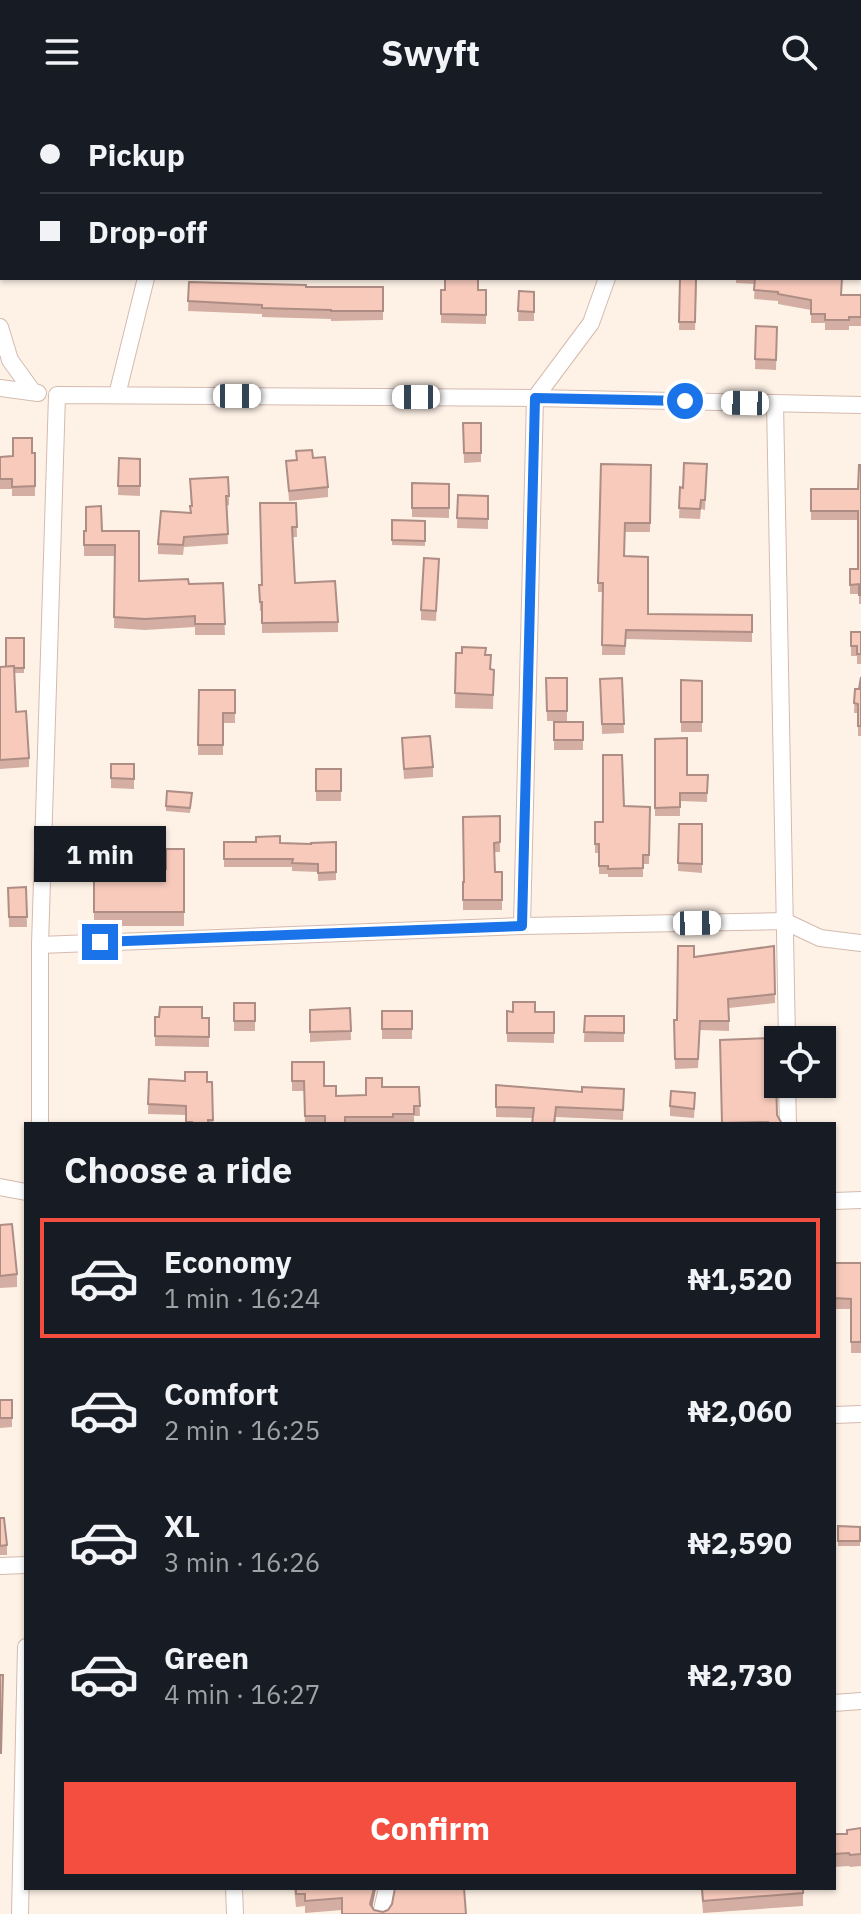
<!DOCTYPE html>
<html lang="en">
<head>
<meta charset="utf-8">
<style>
	:root { --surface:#171b24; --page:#242831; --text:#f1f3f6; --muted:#9ea1a6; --line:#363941; --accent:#f44e41 }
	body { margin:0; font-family:"IBM Plex Sans",sans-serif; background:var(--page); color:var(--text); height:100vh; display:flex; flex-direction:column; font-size:30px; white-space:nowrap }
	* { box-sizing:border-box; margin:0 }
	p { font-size:26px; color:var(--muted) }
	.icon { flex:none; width:44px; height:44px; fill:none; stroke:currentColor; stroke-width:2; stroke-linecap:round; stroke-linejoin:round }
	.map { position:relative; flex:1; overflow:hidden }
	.sheet { position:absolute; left:24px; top:1018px; width:812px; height:768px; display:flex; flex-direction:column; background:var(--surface); border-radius:0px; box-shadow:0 2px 6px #0004 }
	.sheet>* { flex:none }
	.guide { position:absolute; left:0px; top:0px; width:862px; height:176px; box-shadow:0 2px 6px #0004; display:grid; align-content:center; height:176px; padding:0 40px; background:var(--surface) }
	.fabs { position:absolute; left:764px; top:922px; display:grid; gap:16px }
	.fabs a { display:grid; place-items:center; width:72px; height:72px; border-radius:0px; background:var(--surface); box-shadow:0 2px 6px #0004; font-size:40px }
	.end { position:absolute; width:36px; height:36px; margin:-18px; border:10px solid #1a73e8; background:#fff; box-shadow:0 0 0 4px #fff }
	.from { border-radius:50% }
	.bubble { position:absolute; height:56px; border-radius:0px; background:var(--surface); box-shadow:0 2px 6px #0004; font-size:26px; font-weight:700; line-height:56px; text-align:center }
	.car { position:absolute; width:24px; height:48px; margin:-24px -12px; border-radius:10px; box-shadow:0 0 6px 2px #0007; background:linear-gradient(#fff 24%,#345 0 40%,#fff 0 76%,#345 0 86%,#fff 0) }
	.guide b { display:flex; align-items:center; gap:28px; height:76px; font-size:30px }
	.guide b+b { border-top:2px solid var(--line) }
	.guide i { width:20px; height:20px; background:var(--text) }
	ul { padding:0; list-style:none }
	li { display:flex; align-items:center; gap:24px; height:120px; margin:0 16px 12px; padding:0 24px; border:4px solid transparent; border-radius:0px }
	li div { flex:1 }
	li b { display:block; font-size:30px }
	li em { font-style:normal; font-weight:700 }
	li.current { border-color:var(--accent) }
	li>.icon { width:72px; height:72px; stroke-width:1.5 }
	h2 { padding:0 40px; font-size:36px; line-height:96px }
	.primary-button { display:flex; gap:16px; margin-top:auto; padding:16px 40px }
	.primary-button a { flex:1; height:92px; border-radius:0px; background:var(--accent); color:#fff; font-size:32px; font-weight:700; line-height:92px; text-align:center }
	header { display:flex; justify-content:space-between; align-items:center; height:104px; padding:0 40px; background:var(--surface); font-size:36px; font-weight:700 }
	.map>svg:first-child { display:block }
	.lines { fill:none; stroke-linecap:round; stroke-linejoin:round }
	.minor-casing { stroke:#d5baae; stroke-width:18 }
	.minor { stroke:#fff; stroke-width:16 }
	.wall { fill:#d4aea2 }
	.shaded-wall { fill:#ad8d84 }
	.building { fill:#f7cabc; stroke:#ad8d84; stroke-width:2 }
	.route { stroke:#1a73e8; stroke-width:10 }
</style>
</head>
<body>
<header><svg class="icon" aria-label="menu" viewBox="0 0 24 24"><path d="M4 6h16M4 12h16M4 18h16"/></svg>Swyft<svg class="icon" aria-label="search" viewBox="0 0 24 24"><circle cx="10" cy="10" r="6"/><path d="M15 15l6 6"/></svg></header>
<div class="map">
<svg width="861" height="1810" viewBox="0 0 861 1810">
	<rect width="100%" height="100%" fill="#fef2e7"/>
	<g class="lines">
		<defs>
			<g id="minor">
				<path d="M148,0L149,2"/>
				<path d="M170,2L171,0"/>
				<path d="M860,136H861"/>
				<path d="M0,223L10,256L33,288"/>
				<path d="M0,284L38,289"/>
				<path d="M117,291L146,174"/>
				<path d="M775,299L787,936"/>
				<path d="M522,822L535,294L591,219L607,174"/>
				<path d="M40,841L522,822L784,817L820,834L861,839"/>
				<path d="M787,980L788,1020"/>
				<path d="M40,1020V841L57,291L535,294L861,301"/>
				<path d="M0,1083L26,1088"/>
				<path d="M834,1097L861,1096"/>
				<path d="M834,1311L861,1310"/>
				<path d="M0,1462L26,1461"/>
				<path d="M834,1599L861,1597"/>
				<path d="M234,1784L235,1810"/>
				<path d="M20,1810L26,1543"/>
				<path d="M381,1810L387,1784"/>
			</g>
		</defs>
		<use href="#minor" class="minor-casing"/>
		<use href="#minor" class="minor"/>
	</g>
	<g class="wall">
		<path d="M680,174H697L695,226H679Z"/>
		<path d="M736,174H842V191H861V222H849V226H825V219H811V206L778,200V197L754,195L755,180L736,179Z"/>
		<path d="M189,178L306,183H383V216L331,217V215L262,213V210L188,207Z"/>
		<path d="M441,186H486V220L441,219Z"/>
		<path d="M519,187L534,188V217H518Z"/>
		<path d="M756,222L777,223L776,266L755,265Z"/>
		<path d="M463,319H481V358L464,359Z"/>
		<path d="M296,347L313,354L328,383V393L289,397L286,357L296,356Z"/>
		<path d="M35,349V392H12V385H0V353L13,352Z"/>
		<path d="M119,354L140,355V392L118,391Z"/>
		<path d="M601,360L651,361L650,428H625L624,452L648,510L752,511V538L626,535L625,551H602L603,488H598Z"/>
		<path d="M707,360L705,406L701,405L700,415L679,414L680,383L683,384Z"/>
		<path d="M861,361V500H859V490H850V474L858,465V416H811V385H858Z"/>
		<path d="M190,375L229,392V401L227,402L228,440L184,443L183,451L158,450V440L190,409L191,402Z"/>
		<path d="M412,379L449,380V414L412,413Z"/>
		<path d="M458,391L488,392V425L457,424Z"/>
		<path d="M296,399L297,433H293L295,479L338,518V528L262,529V507H260L259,481H261Z"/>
		<path d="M392,416L425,417V442L392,441Z"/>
		<path d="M84,427H139V477L189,480L223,479L225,531H195V523L145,526L114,524L115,452H84Z"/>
		<path d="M439,455L436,517L421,516V506Z"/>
		<path d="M851,528H861V560H857V552H851Z"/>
		<path d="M24,534V569H14L16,608L29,654V663L0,665V563H6Z"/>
		<path d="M456,549L486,551L491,566H494L493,605L455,604Z"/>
		<path d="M861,573V632H858V609H854L855,585H859Z"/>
		<path d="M546,574H567V617H547Z"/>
		<path d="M622,574L624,629L602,630L600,575Z"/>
		<path d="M681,576L702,577V628H681Z"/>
		<path d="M199,586H235V619H223V651H198Z"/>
		<rect x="554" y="618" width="29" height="28"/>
		<path d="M655,635L687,671H708L707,698L680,697V712H655Z"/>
		<path d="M402,643L433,663V673L404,675Z"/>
		<path d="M111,660H134V685L111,684Z"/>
		<rect x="316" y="665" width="25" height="32"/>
		<path d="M192,689L190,709L166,707V702Z"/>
		<path d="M624,702L650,703L649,760H643V773H608V770H599V749H595V718H603Z"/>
		<path d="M500,712V748H495V768H502V806H463V778H464Z"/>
		<path d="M679,720H702V769L678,767Z"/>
		<path d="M224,738L311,740L336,738V776L318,777V768L292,767V763H224Z"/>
		<path d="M94,740L133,765H166L184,745V822H94Z"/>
		<path d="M26,783L27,823H9L8,784Z"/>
		<path d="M774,842L775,899L729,904V927L700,926L698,964L675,965L674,916H677L694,853Z"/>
		<rect x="234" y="899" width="21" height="28"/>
		<path d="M350,904L351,936L310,938V906Z"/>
		<rect x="382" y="907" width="30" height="28"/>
		<path d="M507,907L554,908V939L507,938Z"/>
		<path d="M585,912H624V938H584Z"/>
		<path d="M155,913L209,914V943L155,942Z"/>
		<path d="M720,936L778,953V974L776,980L777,1011L782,1020H722Z"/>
		<path d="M292,958L336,992L366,991L382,983H419L420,1012H414V1019L305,1020L304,987H292Z"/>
		<path d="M149,975L212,978L213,1020H186V1011L148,1010Z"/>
		<path d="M496,981L582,988L624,985L623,1016L556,1013L555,1020H532L533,1014L496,1013Z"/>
		<path d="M695,998L694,1014L670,1012V1002Z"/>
		<path d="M0,1121L17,1170V1183L0,1184Z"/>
		<path d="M834,1159H861V1249H851V1205H834Z"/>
		<path d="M0,1296H12V1323L0,1324Z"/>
		<path d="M0,1414L7,1441V1451H0Z"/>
		<path d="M838,1422L860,1423V1442H838Z"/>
		<path d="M861,1724V1762L850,1763L849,1762L834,1763V1730H847Z"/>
		<path d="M294,1784H376L372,1803L374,1806L383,1808L466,1810H342V1806L305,1809V1802L296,1803Z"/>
		<path d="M701,1784H803V1802L703,1809Z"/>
	</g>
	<path class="shaded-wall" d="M374,1784H376L371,1810L370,1800Z"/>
	<g class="building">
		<rect x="65" y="0" width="43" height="2"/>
		<rect x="638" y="0" width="15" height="2"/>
		<path d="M774,0H861V89H860V2H774Z"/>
		<path d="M445,174H478V186H486V211L441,210V186H445Z"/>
		<path d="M680,174H696L695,218H679Z"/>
		<path d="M755,174H842L841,191H861V213H849V216H825V210H811V196L778,190V188L754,186Z"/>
		<path d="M189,178L306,181V183H383V207H331V206L262,204V201L188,197Z"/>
		<path d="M519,187L534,188V208L518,207Z"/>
		<path d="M756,222L777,223L776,256L755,255Z"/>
		<path d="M463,319H481V349H464Z"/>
		<path d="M13,334H32V349H35V382L12,383V375H0V353L13,352Z"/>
		<path d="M312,346L313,354L325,353L328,383L289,387L286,357L297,356L296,347Z"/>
		<path d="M119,354L140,355V382H118Z"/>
		<path d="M684,359L707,360L705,396H701L700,405L679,404L680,383L683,384Z"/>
		<path d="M601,360L651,361L650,419H625L624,452L648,453V510L752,511V528L626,526L625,542L602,541L603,479H598Z"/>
		<path d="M859,361H861V491H859V480L850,481V465H858V407H811V385H858Z"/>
		<path d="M228,373L229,392H226L228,430L184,433L183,441L158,440L161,407L191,409L190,402H192L190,375Z"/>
		<path d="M412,379L449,380V404H412Z"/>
		<path d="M458,391L488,392V415L457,414Z"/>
		<path d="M260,399H296L297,423H292L295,479L335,477L338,518L262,519V498H260L259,481H262Z"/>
		<path d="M101,402L102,427H139V477L188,475L189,480L223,479L225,520H195V512L145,515L114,513L115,441H84V427H86V403Z"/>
		<path d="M392,416L425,417V437L392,436Z"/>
		<path d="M424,454L439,455L436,507L421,506Z"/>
		<path d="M851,528H861V550H857V542H851Z"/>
		<path d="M6,534H24V564H14V562L6,563Z"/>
		<path d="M462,543L486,544L485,551H491L490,565L494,566L493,591L455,589L456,549H462Z"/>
		<path d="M14,562L16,608L26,607L29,654L0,656V563Z"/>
		<path d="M861,573V622H858V600L854,599L855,585H859Z"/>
		<path d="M546,574H567V607H547Z"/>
		<path d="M622,574L624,620H602L600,575Z"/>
		<path d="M681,576L702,577V618H681Z"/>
		<path d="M199,586H235V609H223V641H198Z"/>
		<rect x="554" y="618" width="29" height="18"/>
		<path d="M430,632L433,663L404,665L402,634Z"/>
		<path d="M687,634V671H708L707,689H680V703L655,704V635Z"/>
		<path d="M603,651H622L624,702L650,703L649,751H643V764L608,765V762H599V740H595V718H603Z"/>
		<path d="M111,660H134V675L111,674Z"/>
		<rect x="316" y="665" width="25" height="22"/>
		<path d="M167,687L192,689L190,704L166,702Z"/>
		<path d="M500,712V738L494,739L495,768H502V796H463V778H464L463,713Z"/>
		<path d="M679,720H702V760L678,759Z"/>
		<path d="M106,729L134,730L132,765H166V745H184V808H94V740L106,741Z"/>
		<path d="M280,732V739L311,740V739L336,738V768L318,769V760L292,759L293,755H224V738H256V733Z"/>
		<path d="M26,783L27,813H9L8,784Z"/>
		<path d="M678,842H694V853L774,842L775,890L728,895L729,917H700L698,955H675L674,916H677Z"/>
		<path d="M513,898H535V908H554V929H507V907L513,908Z"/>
		<rect x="234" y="899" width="21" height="18"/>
		<path d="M160,903H202V914H209V933L155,932V913H159Z"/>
		<path d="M350,904L351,927L310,928V906Z"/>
		<rect x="382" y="907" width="30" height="18"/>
		<path d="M585,912H624V929L584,928Z"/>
		<path d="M773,934L774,952L778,953V964L776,971L777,1011L782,1020H768V1018L722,1019L720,936Z"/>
		<path d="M292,958H324V982H336V992L366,991V974H382V983H419L420,1002H414V1010H393V1013H345V1020H325V1012H305L304,977H292Z"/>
		<path d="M185,968H207V978H212L213,1016H208V1020H192V1018H186V1002L148,1000L149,975L185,977Z"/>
		<path d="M496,981L582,988V983L624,985L623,1006L556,1003L554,1020H532L534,1004L496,1003Z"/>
		<path d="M671,987L695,989L694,1005L670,1002Z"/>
		<path d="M12,1120L17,1170L0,1172V1121Z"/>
		<path d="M834,1159H861V1238H851V1195L834,1194Z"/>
		<rect x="0" y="1296" width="12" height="18"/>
		<path d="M0,1414H4L7,1441L0,1442Z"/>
		<path d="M838,1422L860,1423V1437H838Z"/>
		<path d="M0,1571H3L1,1649H0Z"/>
		<path d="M861,1724V1750L850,1751L849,1749L834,1750V1730H847V1726Z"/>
		<path d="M296,1784H374L370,1800L374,1806L383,1808L388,1806L392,1800L395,1784H464L466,1810H342V1794L305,1797V1790H296Z"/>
		<path d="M702,1784H803V1789L703,1797Z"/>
	</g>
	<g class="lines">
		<path class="route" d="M100,838L522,822L535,294L685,297"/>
	</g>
</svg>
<div class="fabs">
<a><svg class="icon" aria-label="locate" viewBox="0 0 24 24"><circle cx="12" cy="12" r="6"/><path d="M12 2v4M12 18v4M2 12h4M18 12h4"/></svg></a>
</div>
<i class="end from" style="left:685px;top:297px"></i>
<i class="end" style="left:100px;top:838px"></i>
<div class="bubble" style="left:34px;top:722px;width:132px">1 min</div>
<i class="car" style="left:237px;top:292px;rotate:90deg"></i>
<i class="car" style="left:416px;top:293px;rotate:270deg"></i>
<i class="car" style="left:745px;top:299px;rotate:271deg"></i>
<i class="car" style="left:697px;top:819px;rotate:89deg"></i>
<div class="guide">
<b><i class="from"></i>Pickup</b>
<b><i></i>Drop-off</b>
</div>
<section class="sheet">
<h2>Choose a ride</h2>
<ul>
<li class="current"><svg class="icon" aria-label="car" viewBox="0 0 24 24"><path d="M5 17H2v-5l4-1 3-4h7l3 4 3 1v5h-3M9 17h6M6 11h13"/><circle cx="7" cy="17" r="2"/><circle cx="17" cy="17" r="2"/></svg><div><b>Economy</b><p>1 min · 16:24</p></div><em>₦1,520</em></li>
<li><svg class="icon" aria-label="car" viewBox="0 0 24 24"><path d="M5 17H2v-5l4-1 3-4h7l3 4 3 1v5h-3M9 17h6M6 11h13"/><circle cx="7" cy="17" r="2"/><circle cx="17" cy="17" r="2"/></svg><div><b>Comfort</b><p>2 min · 16:25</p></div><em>₦2,060</em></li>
<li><svg class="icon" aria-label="car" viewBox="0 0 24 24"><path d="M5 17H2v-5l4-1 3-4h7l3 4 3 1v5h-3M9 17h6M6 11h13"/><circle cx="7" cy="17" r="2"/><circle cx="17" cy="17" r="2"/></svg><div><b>XL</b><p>3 min · 16:26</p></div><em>₦2,590</em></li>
<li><svg class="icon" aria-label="car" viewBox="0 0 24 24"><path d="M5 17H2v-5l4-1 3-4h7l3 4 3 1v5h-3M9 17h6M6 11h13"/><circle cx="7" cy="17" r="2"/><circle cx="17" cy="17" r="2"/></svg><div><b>Green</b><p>4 min · 16:27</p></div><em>₦2,730</em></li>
</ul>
<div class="primary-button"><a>Confirm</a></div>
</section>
</div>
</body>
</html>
